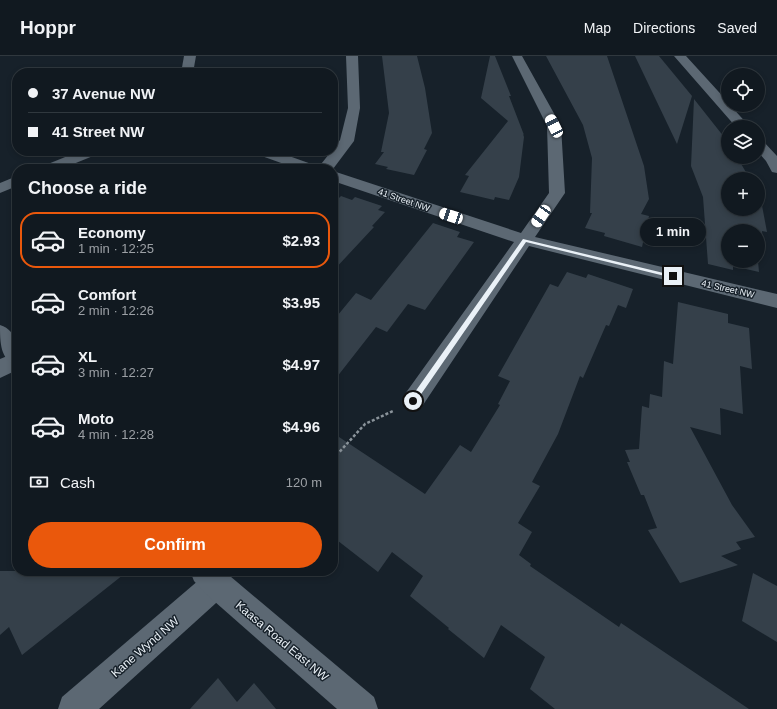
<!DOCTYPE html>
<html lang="en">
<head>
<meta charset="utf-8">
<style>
	:root { --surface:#111920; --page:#1a2229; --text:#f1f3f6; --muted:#9ca0a5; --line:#30383e; --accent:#ea580c }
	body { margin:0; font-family:Arial,sans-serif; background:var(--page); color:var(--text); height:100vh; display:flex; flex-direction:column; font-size:15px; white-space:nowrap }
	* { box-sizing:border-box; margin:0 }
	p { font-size:13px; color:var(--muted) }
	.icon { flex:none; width:22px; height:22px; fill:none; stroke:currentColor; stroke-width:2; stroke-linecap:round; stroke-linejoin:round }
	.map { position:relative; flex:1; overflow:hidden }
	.panel { position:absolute; left:12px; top:108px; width:326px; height:412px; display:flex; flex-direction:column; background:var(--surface); border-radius:16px; box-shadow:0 2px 6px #0003,0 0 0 1px var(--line) }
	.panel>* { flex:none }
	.banner { position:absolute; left:12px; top:12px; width:326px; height:88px; border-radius:16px; box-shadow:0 2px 6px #0003,0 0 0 1px var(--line); display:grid; align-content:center; height:88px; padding:0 16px; background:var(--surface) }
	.buttons { position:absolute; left:721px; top:12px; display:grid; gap:8px }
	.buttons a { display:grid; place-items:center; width:44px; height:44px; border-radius:50%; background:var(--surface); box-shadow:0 2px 6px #0003,0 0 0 1px var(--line); font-size:20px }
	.end { position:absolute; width:18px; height:18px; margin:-9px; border:5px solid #eaf1f7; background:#111; box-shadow:0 0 0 2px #111 }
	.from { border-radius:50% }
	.bubble { position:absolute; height:28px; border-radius:14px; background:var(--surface); box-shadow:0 2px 6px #0003,0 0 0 1px var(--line); font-size:13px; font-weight:800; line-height:28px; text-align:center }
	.car { position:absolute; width:12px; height:24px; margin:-12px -6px; border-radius:5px; box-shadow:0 0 3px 1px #0007; background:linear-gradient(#fff 24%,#345 0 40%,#fff 0 76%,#345 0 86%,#fff 0) }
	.banner b { display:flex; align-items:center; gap:14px; height:38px; font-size:15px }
	.banner b+b { border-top:1px solid var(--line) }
	.banner i { width:10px; height:10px; background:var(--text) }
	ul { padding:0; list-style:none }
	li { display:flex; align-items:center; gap:12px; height:56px; margin:0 8px 6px; padding:0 8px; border:2px solid transparent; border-radius:16px }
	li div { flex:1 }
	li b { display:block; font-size:15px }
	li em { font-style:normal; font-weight:800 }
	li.selected { border-color:var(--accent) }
	li>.icon { width:36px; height:36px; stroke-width:1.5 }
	h2 { padding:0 16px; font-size:18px; line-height:48px }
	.pay { display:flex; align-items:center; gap:10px; height:44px; padding:0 16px; font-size:15px }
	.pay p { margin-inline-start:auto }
	.primary-button { display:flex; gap:8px; margin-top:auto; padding:8px 16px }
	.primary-button a { flex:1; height:46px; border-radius:24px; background:var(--accent); color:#fff; font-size:16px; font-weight:800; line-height:46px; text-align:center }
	header { display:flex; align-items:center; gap:24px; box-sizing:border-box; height:56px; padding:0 20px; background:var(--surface); border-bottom:1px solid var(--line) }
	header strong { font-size:19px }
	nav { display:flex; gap:22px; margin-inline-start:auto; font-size:14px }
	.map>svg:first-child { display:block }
	.building { fill:#35404a }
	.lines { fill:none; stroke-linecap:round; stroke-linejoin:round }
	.path { stroke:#8a939a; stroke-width:2.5; stroke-dasharray:3 2; stroke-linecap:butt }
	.minor { fill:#5c6873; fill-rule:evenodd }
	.tertiary { fill:#5c6873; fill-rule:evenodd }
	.route { fill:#eaf1f7 }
	.labels { text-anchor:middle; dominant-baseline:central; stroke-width:3; stroke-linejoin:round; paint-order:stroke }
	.far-street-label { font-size:9px; fill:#eaf1f7; stroke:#17212a }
	.near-street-label { font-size:12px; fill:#eaf1f7; stroke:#17212a }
</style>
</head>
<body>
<header>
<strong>Hoppr</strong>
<nav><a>Map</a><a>Directions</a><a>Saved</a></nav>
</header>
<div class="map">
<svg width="777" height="653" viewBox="0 0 777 653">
	<rect width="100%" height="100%" fill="#17212a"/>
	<g class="building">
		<path d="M382,0H417L425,32L432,77L424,93L427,94L414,119L386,113L388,111L375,108L384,96H381L389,57Z"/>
		<path d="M490,0H495L511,40H509L524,79L523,78L524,81L519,121L509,144L495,141L494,144L460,136L469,120L465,119L508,65L481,42Z"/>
		<path d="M546,0H607L644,110L649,143L641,158L649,160L642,191L604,180L605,177L585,172L592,157H590L592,102L583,69Z"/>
		<path d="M635,0H659L692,40L677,88Z"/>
		<path d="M694,43L728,86V101H737L750,123H728V153H758V136L760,139L767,176L762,175L764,200L758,199V175H728V205H758L759,216L733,210V214L708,208L703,141L691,110Z"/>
		<path d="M341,140L352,144L355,141L382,150L378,154L385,156L372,170L374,171L333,215V148Z"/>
		<path d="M433,167L460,176L457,181L474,186L425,254L408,248L387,276L376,271L333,326V265L356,237L371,244Z"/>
		<path d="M567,216L586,222L588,218L633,233L626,252L618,249L609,270L606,269L583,322L580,320L558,378L532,426L540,430L518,467L532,476L519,499L531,508L530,510L619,571L621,567L749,653H555L530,633L545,601L501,569L484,602L448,573L449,572L410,540L423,520L392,496L378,516L333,481V377L425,438L460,389L471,396L500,349L498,348L510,325L498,320L550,228L558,231Z"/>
		<path d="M678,246L728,258V267L749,272L752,313L740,310L743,358L720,352L721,379L690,371L732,449L755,481L736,486L741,493L721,500L738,509L680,527L648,474L657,472L644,439H641L627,406H630L625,394L639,393L642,350L649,352L650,338L662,341L664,305L673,308Z"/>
		<path d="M0,515H128L22,599L9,571L0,579Z"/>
		<path d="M753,517L777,530V586L742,565Z"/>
		<path d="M218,622L237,646L254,627L276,653H190Z"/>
	</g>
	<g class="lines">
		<path class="path" d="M333,403L365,368L393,355"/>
		<g class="minor">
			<path d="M184,0H196L193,17H181Z"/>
			<path d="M346,0H358L360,52L354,85L333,113H298L256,98L254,95H275L317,110L318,112L340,84L348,52Z"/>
			<path d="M512,0H522L561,70L565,137L535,181L777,238V252L529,190L421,352L413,354L405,352L402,345L405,338L514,186L333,125V115L521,177L549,137L547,70Z"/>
			<path d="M674,0H686L728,46V49H730L750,71H736Z"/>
			<path d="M758,84L763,85L777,100V117L772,116L766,105L758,96Z"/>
			<path d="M80,95H100L98,98L61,113H41L43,110Z"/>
			<path d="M17,120V130L0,137V127Z"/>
			<path d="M17,296V314L0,322V303Z"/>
			<path d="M213,515H219L226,518L230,528L226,538L99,653H58L62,641L206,518Z"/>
		</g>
		<g class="tertiary">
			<path d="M0,269C19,275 17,294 17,310C0,304 0,286 0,269Z"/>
			<path d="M190,515H224L374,641L378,653H337L206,538L194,525Z"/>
		</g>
	</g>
	<path class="route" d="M523,183L676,220L673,222L526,186L415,347H410V343Z"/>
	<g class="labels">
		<g class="far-street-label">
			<text transform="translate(404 144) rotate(19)">41 Street NW</text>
			<text transform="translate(728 233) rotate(13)">41 Street NW</text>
		</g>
		<g class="near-street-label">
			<text transform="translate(282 585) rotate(40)">Kaasa Road East NW</text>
			<text transform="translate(145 591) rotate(-41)">Kane Wynd NW</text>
		</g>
	</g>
</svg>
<div class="buttons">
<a><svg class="icon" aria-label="locate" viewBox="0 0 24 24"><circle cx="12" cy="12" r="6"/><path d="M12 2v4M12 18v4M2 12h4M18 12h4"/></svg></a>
<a><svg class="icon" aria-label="layers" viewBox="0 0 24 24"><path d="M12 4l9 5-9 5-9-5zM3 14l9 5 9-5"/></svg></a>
<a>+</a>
<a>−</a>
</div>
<i class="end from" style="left:413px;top:345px"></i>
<i class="end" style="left:673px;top:220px"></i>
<div class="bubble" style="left:640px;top:162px;width:66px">1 min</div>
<i class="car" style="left:554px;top:70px;rotate:333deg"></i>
<i class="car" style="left:451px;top:160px;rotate:288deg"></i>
<i class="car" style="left:541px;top:160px;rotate:214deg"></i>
<div class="banner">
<b><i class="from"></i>37 Avenue NW</b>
<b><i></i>41 Street NW</b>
</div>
<section class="panel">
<h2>Choose a ride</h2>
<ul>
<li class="selected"><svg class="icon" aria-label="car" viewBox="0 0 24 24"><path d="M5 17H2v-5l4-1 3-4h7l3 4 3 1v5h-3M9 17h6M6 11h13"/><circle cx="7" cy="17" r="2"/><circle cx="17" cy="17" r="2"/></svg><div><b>Economy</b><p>1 min · 12:25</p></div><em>$2.93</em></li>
<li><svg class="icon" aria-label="car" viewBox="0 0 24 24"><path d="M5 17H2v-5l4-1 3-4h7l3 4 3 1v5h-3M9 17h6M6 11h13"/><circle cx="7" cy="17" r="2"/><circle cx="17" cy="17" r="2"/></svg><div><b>Comfort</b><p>2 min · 12:26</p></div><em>$3.95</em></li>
<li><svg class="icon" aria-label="car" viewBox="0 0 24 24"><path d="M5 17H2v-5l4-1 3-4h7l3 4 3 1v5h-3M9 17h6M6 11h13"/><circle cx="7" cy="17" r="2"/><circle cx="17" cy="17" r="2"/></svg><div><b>XL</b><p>3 min · 12:27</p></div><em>$4.97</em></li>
<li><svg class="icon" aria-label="car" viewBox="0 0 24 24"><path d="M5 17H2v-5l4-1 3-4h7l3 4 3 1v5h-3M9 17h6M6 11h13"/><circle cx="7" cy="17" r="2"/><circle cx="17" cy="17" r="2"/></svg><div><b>Moto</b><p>4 min · 12:28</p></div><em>$4.96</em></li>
</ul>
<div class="pay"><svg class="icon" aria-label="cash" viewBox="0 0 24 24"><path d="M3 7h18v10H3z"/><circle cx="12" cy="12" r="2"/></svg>Cash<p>120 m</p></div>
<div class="primary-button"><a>Confirm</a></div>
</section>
</div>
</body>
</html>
